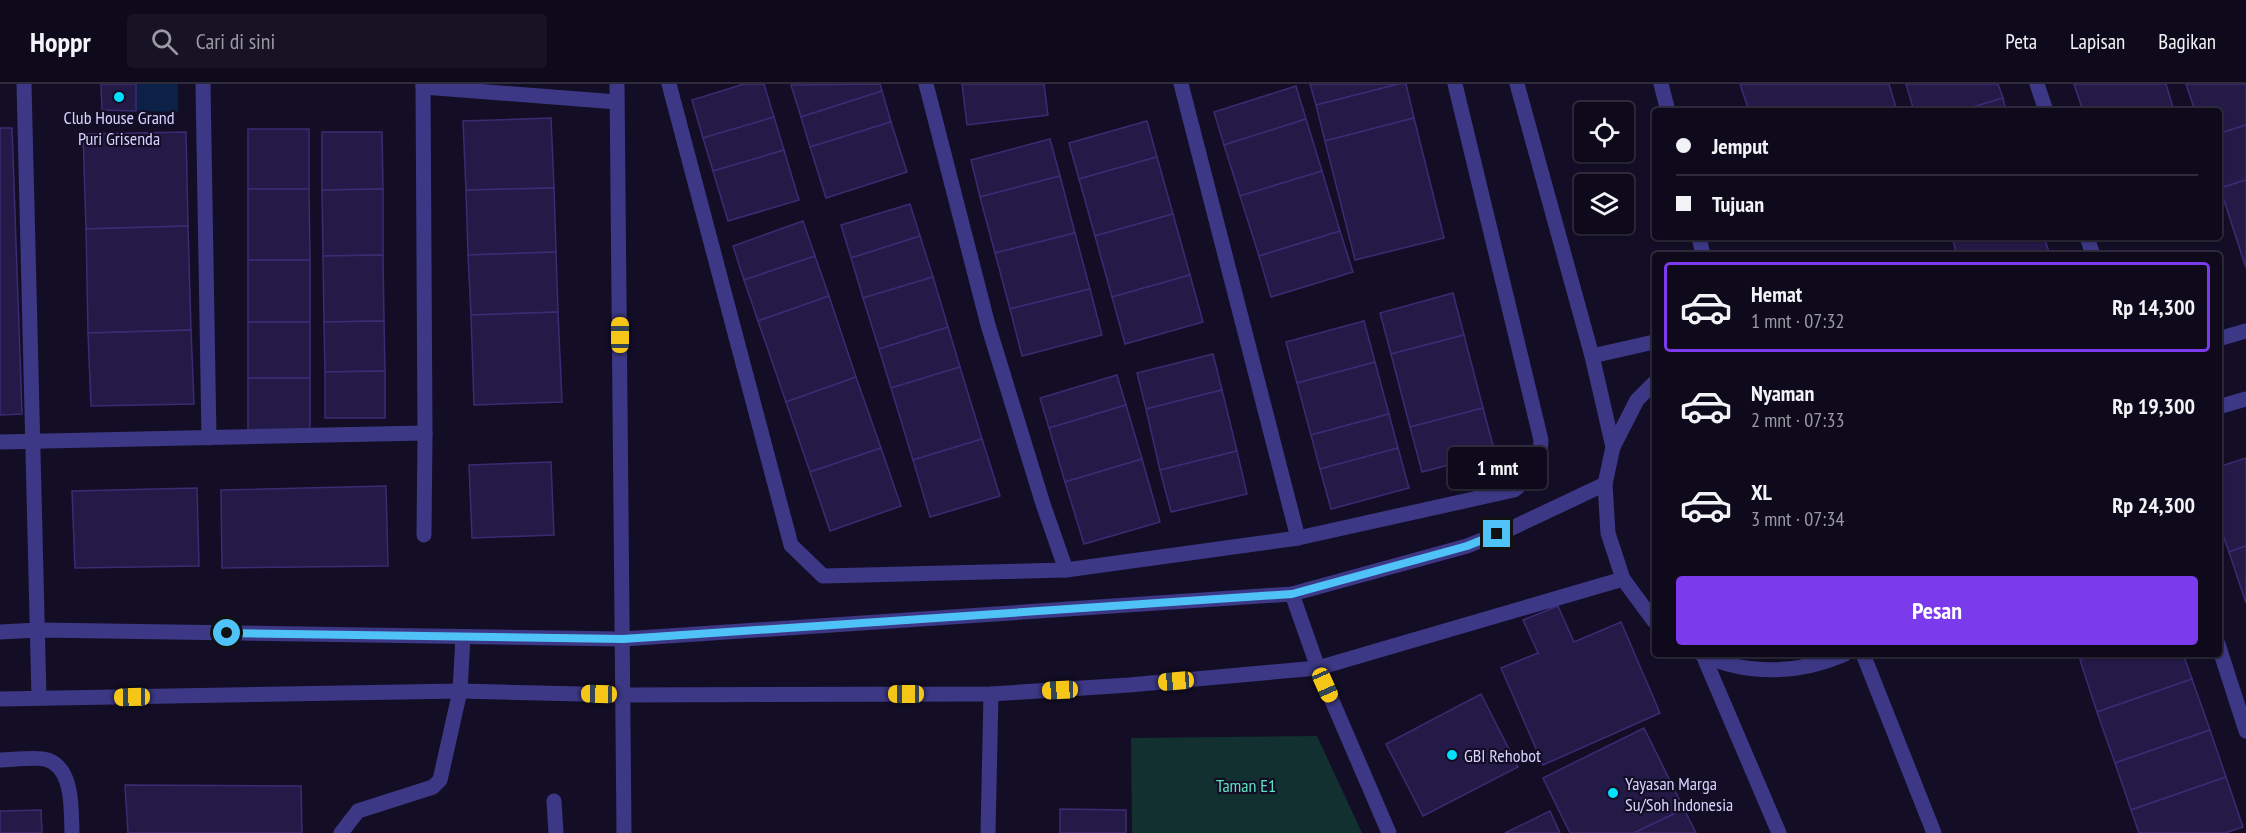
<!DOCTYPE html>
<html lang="id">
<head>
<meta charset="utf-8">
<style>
	:root { --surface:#0e0a1c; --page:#171325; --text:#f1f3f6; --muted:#9b9aa3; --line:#2e2b3b; --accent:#7c3aed }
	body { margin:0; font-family:"PT Sans Narrow",sans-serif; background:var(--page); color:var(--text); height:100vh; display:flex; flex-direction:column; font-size:22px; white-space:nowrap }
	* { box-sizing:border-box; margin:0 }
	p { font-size:20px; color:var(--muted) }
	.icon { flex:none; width:33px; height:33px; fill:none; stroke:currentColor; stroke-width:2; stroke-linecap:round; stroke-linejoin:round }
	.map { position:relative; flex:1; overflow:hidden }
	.details { position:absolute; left:1652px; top:168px; width:570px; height:405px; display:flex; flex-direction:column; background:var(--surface); border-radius:6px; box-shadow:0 2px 4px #0004,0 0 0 2px var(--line) }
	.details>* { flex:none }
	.banner { position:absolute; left:1652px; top:24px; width:570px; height:132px; border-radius:6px; box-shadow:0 2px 4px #0004,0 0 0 2px var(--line); display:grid; align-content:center; height:132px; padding:0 24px; background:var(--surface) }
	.buttons { position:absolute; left:1574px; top:18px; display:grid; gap:12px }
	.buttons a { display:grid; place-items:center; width:60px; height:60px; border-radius:6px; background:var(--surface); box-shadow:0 2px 4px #0004,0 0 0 2px var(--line); font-size:30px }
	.end { position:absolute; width:27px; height:27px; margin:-14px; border:8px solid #4fc3f7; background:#111; box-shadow:0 0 0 3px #111 }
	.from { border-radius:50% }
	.bubble { position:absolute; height:42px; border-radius:6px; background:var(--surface); box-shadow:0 2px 4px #0004,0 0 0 2px var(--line); font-size:20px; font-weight:700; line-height:42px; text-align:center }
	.car { position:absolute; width:18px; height:36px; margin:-18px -9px; border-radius:8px; box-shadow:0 0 4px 2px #0007; background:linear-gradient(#f5c518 24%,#345 0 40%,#f5c518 0 76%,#345 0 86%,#f5c518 0) }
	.banner b { display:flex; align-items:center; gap:21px; height:57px; font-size:22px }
	.banner b+b { border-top:2px solid var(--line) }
	.banner i { width:15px; height:15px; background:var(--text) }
	ul { padding:10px 0 0; list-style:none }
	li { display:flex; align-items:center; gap:18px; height:90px; margin:0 12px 9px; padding:0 12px; border:3px solid transparent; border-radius:6px }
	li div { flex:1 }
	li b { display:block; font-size:22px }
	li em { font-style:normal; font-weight:700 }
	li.active { border-color:var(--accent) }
	li>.icon { width:54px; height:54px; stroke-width:1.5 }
	.action { display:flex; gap:12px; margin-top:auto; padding:12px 24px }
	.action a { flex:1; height:69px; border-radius:6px; background:var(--accent); color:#fff; font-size:24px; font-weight:700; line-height:69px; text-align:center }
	header { display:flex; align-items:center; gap:36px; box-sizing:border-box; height:84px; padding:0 30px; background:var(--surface); border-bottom:2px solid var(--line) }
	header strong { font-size:28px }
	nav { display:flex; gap:33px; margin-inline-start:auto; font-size:21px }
	.search { width:420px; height:54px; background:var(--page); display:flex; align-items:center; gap:15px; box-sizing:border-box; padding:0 21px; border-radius:6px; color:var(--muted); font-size:22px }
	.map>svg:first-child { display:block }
	.green { fill:#11302f }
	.water { fill:#0b2148 }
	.building { fill:#241a47; stroke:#3b2b73; stroke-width:1.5 }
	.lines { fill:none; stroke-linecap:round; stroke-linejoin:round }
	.street { stroke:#3c3885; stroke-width:15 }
	.route { stroke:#4fc3f7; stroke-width:8 }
	.poi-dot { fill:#00e1fe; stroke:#130e26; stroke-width:2 }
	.labels { text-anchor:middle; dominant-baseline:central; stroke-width:4.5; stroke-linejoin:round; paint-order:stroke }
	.poi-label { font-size:18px; fill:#d8d3ff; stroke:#130e26; text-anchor:start }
	.park-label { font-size:18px; fill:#5ce2c2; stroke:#130e26 }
</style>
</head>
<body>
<header>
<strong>Hoppr</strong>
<div class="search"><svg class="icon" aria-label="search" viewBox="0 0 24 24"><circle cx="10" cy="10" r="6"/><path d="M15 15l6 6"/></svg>Cari di sini</div>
<nav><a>Peta</a><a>Lapisan</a><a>Bagikan</a></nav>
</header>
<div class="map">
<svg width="2246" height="749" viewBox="0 0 2246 749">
	<rect width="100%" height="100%" fill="#130e26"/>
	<path class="green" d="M1317,652L1362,749H1132L1131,654Z"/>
	<path class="water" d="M136,0H178V28L136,27Z"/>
	<g class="building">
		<path d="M101,0H136V27L102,26Z"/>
		<path d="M744,0H764L774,33L703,54L692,16Z"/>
		<path d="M880,0L882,7L801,33L791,1Z"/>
		<path d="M962,0H1044L1048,31L967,41Z"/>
		<path d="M1310,0H1399L1316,21Z"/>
		<path d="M1399,0H1406L1414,34L1325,57L1316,21Z"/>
		<path d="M1740,0H1889L1897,27H1749Z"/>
		<path d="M1906,0H1998L2003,14L1960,27H1914Z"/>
		<path d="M2074,0H2166L2174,27H2083Z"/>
		<path d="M2186,0H2246V41L2218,50V27H2195Z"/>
		<path d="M1296,2L1306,35L1224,61L1214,28Z"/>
		<path d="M882,7L891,38L810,63L801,33Z"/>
		<path d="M2003,14L2006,27H1960Z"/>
		<path d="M774,33L784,66L713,87L703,54Z"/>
		<path d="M551,34L554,104L466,106L463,37Z"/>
		<path d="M1414,34L1444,154L1355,176L1325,57Z"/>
		<path d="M1306,35L1322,87L1240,112L1224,61Z"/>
		<path d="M1147,37L1157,73L1079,95L1069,59Z"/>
		<path d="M891,38L907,88L826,114L810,63Z"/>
		<path d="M2246,41V96L2220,104L2218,50Z"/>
		<path d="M0,44H12L22,330L0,331Z"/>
		<rect x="248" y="45" width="61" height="60"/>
		<path d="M186,48L188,142L86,145L83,50Z"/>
		<path d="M322,48H382L383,105L322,106Z"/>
		<path d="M1050,55L1060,92L980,113L971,76Z"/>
		<path d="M784,66L799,116L728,137L713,87Z"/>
		<path d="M1157,73L1173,130L1095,152L1079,95Z"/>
		<path d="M1322,87L1340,147L1259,172L1240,112Z"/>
		<path d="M1060,92L1075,149L995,169L980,113Z"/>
		<path d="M2246,96V184L2220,104Z"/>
		<path d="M554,104L556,168L468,171L466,106Z"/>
		<path d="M248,105H309L310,176H248Z"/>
		<path d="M383,105V171L323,172L322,106Z"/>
		<path d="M910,120L920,152L851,174L841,141Z"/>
		<path d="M1173,130L1190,191L1112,213L1095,152Z"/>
		<path d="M803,137L815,172L744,196L733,162Z"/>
		<path d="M188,142L191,246L88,249L86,145Z"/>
		<path d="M1340,147L1353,188L1271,213L1259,172Z"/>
		<path d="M1075,149L1090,205L1010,225L995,169Z"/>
		<path d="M920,152L933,193L863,214L851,174Z"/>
		<path d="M1952,153H2044L2050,171H1957Z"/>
		<path d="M556,168L558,228L471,231L468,171Z"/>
		<path d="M383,171L384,237L324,238L323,172Z"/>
		<path d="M815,172L829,212L758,237L744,196Z"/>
		<rect x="248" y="176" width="62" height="62"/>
		<path d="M1190,191L1203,238L1125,260L1112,213Z"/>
		<path d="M933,193L948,243L879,265L863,214Z"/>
		<path d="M1090,205L1102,251L1022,272L1010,225Z"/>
		<path d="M1453,209L1464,251L1391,270L1380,229Z"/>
		<path d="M829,212L856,293L786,318L758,237Z"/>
		<path d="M558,228L562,318L474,321L471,231Z"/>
		<path d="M384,237L385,287L325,288L324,238Z"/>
		<path d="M1364,237L1375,278L1297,299L1286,258Z"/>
		<rect x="248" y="238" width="62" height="56"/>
		<path d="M948,243L960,283L891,304L879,265Z"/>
		<path d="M191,246L194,320L91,322L88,249Z"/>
		<path d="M1464,251L1483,324L1410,343L1391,270Z"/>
		<path d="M1213,270L1222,306L1146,325L1137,289Z"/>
		<path d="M1375,278L1389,330L1311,351L1297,299Z"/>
		<path d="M960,283L982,355L913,376L891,304Z"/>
		<path d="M385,287V334H325V288Z"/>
		<path d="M1117,291L1126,321L1049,344L1040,314Z"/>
		<path d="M856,293L881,364L810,388L786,318Z"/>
		<rect x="248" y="294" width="62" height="56"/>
		<path d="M1222,306L1237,367L1160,386L1146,325Z"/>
		<path d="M1126,321L1142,375L1065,398L1049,344Z"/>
		<path d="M1483,324L1495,369L1422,388L1410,343Z"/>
		<path d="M1389,330L1398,364L1320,385L1311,351Z"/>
		<path d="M982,355L1000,412L930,433L913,376Z"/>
		<path d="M881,364L901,422L830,447L810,388Z"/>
		<path d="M1398,364L1409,404L1331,425L1320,385Z"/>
		<path d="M1237,367L1247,410L1171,428L1160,386Z"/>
		<path d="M2246,374V462L2229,468L2218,437V383Z"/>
		<path d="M1142,375L1160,438L1084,460L1065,398Z"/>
		<path d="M551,378L554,451L472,454L469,381Z"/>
		<path d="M386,402L388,482L222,484L221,406Z"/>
		<path d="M197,404L199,482L75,484L72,407Z"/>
		<path d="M2246,462V519L2229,468Z"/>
		<path d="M1558,522L1574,558L1621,538L1660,629L1543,681L1501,584L1538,569L1523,536Z"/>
		<path d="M2097,570H2183L2192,595L2097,628L2080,576Z"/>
		<path d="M2192,595L2210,646L2115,679L2097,628Z"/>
		<path d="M1481,610L1518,683L1423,732L1386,660Z"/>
		<path d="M1644,644L1684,725L1634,749H1570L1543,694Z"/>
		<path d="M2210,646L2226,693L2131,726L2115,679Z"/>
		<path d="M2226,693L2243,743L2225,749H2139L2131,726Z"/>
		<path d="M125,701L301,702L302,749H128Z"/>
		<path d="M1060,725L1126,726V749H1060Z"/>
		<path d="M1684,725L1696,749H1634Z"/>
		<path d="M41,726L42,749H0V727Z"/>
		<path d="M1550,727L1560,749H1505Z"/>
	</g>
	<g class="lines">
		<g class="street">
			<path d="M24,0L39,614"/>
			<path d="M203,0L209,354"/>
			<path d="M423,0L425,349L424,451"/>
			<path d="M617,0L624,749"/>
			<path d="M669,0L791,461L823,492L1066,486L1298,454L1514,406L1539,387L1541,356L1455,0"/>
			<path d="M926,0L988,241L1043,420L1066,486"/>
			<path d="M1181,0L1298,454"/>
			<path d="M1517,0L1592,272L1613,363"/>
			<path d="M1661,0L1668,27"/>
			<path d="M2037,0L2046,27"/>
			<path d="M423,3L617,18"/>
			<path d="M1699,153L1703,171"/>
			<path d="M2087,153L2093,171"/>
			<path d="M2218,255L2246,247"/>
			<path d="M1592,272L1654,258"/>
			<path d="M1654,299L1637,316L1613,363L1605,400L1608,449L1623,495L1654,537"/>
			<path d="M2218,323L2246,315"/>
			<path d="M0,358L425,349"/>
			<path d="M1292,510L1318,584L1389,749"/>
			<path d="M0,548L38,546L623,555L1292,510L1467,462L1512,444L1605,400"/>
			<path d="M2218,560L2246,647"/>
			<path d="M1701,570C1747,592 1799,590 1845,570"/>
			<path d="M1863,570L1934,749"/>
			<path d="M1703,571L1779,749"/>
			<path d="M0,615L460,607L622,611L991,610L1129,601L1318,584L1623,495"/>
			<path d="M0,676C12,676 37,672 48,676C74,686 71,726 72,749"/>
			<path d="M554,717L556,749"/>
			<path d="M341,749L358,727L433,703L440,696L460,607L463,553"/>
			<path d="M988,749L991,610"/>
		</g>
	</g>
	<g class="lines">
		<path class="route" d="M227,549L623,555L1292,510L1467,462L1497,450"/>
	</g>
	<g class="poi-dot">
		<circle cx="119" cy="13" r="6"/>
		<circle cx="1452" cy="671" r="6"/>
		<circle cx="1613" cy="709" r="6"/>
	</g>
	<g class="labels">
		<g class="poi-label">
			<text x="119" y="33" text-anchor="middle">Club House Grand<tspan x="119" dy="21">Puri Grisenda</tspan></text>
			<text x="1464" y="671">GBI Rehobot</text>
			<text x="1625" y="699">Yayasan Marga<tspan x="1625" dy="21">Su/Soh Indonesia</tspan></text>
		</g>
		<g class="park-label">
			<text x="1246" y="701">Taman E1</text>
		</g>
	</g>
</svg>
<div class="buttons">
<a><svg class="icon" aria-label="locate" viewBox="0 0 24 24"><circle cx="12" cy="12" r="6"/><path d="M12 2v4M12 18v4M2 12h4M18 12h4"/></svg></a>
<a><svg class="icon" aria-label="layers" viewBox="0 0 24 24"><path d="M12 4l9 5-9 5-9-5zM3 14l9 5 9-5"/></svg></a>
</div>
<i class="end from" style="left:227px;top:549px"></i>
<i class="end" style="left:1497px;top:450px"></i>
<div class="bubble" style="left:1448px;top:363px;width:99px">1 mnt</div>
<i class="car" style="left:620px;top:251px;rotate:0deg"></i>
<i class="car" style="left:1176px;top:597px;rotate:265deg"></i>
<i class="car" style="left:1325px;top:601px;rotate:156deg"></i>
<i class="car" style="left:1060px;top:606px;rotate:267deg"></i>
<i class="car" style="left:599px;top:610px;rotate:271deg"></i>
<i class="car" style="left:906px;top:610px;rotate:270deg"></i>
<i class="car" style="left:132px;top:613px;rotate:269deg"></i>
<div class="banner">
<b><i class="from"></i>Jemput</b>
<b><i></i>Tujuan</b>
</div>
<section class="details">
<ul>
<li class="active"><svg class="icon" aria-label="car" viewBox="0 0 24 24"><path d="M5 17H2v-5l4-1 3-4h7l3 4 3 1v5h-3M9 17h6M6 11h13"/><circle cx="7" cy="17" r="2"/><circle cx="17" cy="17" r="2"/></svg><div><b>Hemat</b><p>1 mnt · 07:32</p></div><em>Rp 14,300</em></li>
<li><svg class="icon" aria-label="car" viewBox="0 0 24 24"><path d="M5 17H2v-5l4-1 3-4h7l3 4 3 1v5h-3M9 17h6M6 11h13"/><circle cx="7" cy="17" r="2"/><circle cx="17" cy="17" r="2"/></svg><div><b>Nyaman</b><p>2 mnt · 07:33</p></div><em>Rp 19,300</em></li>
<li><svg class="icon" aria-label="car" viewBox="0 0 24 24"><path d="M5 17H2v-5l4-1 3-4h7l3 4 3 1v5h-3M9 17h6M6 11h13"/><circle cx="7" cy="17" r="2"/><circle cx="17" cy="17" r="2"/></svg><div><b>XL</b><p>3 mnt · 07:34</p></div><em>Rp 24,300</em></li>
</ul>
<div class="action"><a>Pesan</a></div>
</section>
</div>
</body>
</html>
